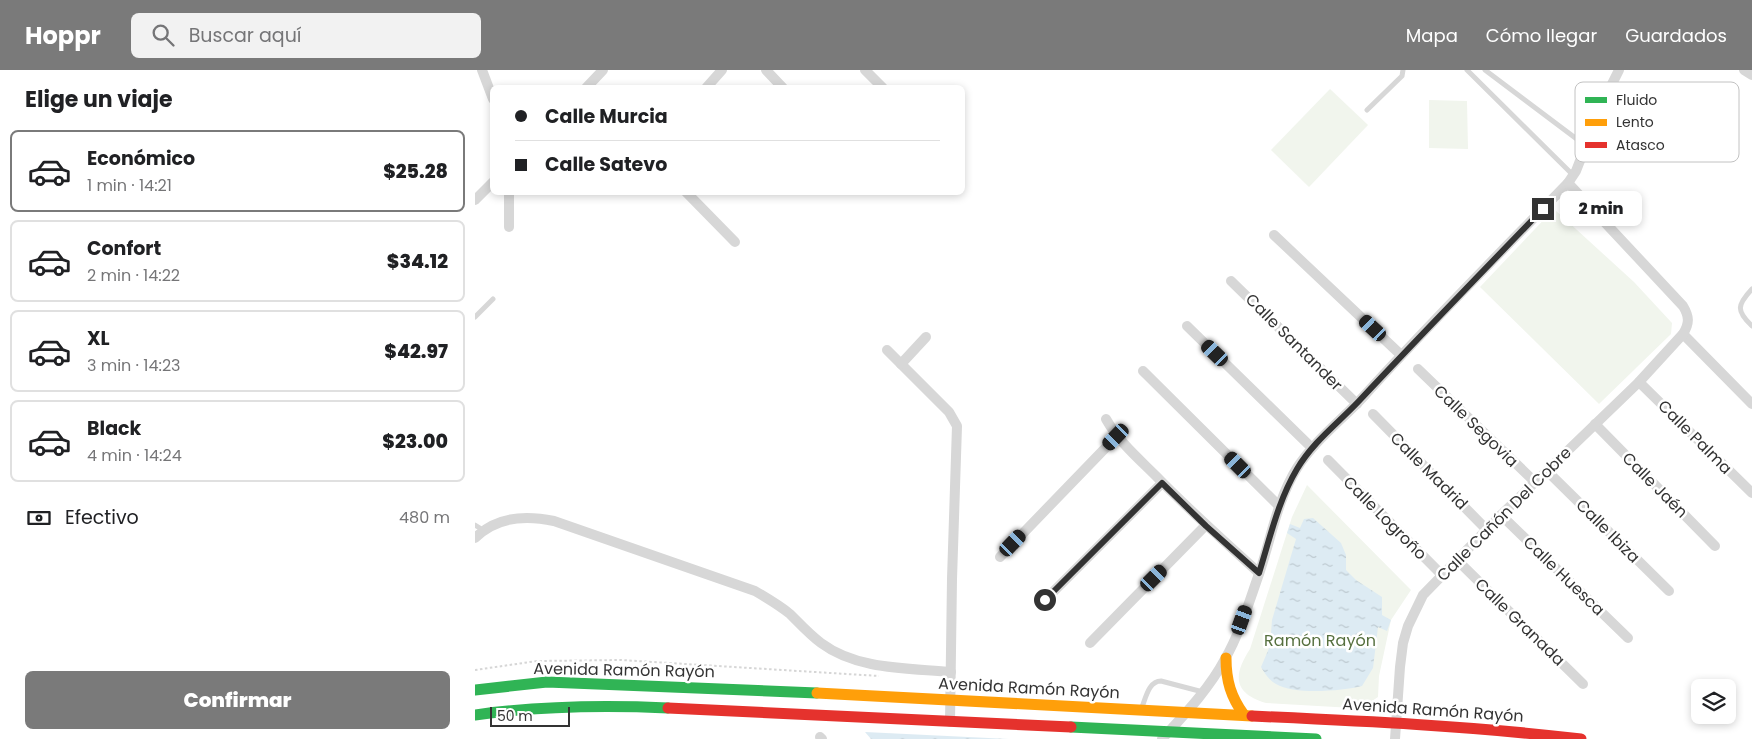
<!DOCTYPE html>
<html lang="es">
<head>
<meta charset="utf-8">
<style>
	:root { --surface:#fff; --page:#f2f2f2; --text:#202124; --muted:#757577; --line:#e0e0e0; --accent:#7a7a7a }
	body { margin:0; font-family:Poppins,sans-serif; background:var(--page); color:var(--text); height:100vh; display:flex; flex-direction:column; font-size:19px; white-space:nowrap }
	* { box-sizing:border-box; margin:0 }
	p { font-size:16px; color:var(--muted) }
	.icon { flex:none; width:28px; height:28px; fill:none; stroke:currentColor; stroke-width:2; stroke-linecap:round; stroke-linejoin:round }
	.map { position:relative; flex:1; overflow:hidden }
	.details { display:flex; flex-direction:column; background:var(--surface); width:475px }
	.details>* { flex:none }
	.hud { position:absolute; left:15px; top:15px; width:475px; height:110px; border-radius:8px; box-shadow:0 2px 8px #0003; display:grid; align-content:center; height:110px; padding:0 25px; background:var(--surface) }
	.controls { position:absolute; left:1216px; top:609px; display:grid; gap:10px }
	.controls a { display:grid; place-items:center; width:45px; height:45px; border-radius:8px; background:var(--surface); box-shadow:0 2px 8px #0003; font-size:25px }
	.scale { position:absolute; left:15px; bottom:12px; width:80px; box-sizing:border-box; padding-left:5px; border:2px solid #333; border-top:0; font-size:14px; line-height:18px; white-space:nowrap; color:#333; -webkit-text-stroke:4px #fff; paint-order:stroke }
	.end { position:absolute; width:22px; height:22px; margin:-11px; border:6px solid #333; background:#fff; box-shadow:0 0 0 2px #fff }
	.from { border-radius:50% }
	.bubble { position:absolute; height:35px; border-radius:8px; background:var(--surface); box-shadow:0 2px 8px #0003; font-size:16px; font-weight:800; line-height:35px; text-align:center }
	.car { position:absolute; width:15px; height:30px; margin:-15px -8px; border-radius:6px; box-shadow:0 0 4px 1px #0007; background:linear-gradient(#222 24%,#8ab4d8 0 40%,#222 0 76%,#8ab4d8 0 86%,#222 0) }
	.hud b { display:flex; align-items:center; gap:18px; height:48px; font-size:19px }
	.hud b+b { border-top:1px solid var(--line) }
	.hud i { width:12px; height:12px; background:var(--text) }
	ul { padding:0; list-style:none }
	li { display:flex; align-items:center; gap:15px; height:82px; margin:0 10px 8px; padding:0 15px; border:2px solid var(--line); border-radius:8px }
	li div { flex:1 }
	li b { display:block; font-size:19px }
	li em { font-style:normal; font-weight:800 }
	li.active { border-color:var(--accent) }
	li>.icon { width:45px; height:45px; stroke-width:1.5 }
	h2 { padding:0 25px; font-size:22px; line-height:60px }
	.pay { display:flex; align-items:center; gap:12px; height:55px; padding:0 25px; font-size:19px }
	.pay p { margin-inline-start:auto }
	.primary-button { display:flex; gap:10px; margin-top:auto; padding:10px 25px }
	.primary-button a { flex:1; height:58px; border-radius:8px; background:var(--accent); color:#fff; font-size:20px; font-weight:800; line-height:58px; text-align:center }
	header { display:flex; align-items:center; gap:30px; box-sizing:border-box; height:70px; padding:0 25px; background:var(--accent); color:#fff }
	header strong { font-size:24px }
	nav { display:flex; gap:28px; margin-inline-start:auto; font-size:18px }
	.search { width:350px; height:45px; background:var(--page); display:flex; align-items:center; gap:12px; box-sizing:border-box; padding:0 18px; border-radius:8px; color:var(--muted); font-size:19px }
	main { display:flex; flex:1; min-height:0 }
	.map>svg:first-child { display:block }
	.green { fill:#f1f5ed }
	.water { fill:url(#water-ripples) }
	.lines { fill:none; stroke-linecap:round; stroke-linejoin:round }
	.path { stroke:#d6d6d6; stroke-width:2; stroke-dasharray:2.5 2.5; stroke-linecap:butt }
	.lane { stroke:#d7d7d7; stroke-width:5 }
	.street { stroke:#d7d7d7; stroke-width:10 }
	.fast { stroke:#30b455; stroke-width:11 }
	.slow { stroke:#ff9f0a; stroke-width:11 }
	.jam { stroke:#e5322d; stroke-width:11 }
	.route { stroke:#333; stroke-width:6 }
	.labels { text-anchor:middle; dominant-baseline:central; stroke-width:5; stroke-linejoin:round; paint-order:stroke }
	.street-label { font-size:16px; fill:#333; stroke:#fff }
	.park-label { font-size:16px; fill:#56703f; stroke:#fff }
	.key { fill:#fff; stroke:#c2c2c2; stroke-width:1 }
	.key-label { font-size:14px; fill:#333 }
</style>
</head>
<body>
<header>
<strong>Hoppr</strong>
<div class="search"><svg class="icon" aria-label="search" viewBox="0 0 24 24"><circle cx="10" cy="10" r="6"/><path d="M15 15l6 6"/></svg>Buscar aquí</div>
<nav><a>Mapa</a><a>Cómo llegar</a><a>Guardados</a></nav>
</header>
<main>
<section class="details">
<h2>Elige un viaje</h2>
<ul>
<li class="active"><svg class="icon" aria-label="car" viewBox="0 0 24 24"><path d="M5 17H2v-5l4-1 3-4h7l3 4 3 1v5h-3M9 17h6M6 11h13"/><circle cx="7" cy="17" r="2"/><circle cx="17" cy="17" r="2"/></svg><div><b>Económico</b><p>1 min · 14:21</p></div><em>$25.28</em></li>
<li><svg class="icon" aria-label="car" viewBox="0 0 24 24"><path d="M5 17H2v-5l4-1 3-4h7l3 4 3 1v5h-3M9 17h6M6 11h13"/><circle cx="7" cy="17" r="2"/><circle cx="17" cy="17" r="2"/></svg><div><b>Confort</b><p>2 min · 14:22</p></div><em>$34.12</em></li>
<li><svg class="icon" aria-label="car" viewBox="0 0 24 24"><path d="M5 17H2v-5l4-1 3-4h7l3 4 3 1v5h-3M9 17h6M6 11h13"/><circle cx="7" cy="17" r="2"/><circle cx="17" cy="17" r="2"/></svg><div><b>XL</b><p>3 min · 14:23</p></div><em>$42.97</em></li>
<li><svg class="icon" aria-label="car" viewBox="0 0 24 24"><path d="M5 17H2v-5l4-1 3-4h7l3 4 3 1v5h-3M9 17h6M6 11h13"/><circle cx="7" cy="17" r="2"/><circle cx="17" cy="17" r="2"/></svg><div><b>Black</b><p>4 min · 14:24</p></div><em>$23.00</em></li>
</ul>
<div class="pay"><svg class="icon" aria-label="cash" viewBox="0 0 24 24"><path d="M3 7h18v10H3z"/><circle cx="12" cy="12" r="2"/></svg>Efectivo<p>480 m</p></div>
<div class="primary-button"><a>Confirmar</a></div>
</section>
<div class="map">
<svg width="1277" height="669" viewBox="0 0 1277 669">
	<defs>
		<pattern id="water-ripples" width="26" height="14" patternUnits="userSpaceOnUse" patternTransform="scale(1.25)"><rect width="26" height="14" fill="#ddebf3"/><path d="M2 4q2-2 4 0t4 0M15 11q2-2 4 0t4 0" fill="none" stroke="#becad1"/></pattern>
	</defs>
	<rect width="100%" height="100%" fill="#fff"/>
	<g class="green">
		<path d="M855,19L893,55L834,117L796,80Z"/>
		<path d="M954,30L992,31L993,79L954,78Z"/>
		<path d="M1079,139L1159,212L1197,253L1196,264L1124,334L1005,217Z"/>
		<path d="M832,415L936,520L916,550L904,606L903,627L897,631L895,639L791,633C758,623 758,605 775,579L817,447Z"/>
	</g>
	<g class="water">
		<path d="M838,448L866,473L871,485V500L881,510L907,527V545L916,550L912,561L903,557L898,598L887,616C867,621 819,625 801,614C794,610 790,604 786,597L795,576L797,550L821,469L812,463L815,454L825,458L829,449Z"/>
		<path d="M390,662L534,669H396Z"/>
	</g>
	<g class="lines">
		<path class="path" d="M0,600L62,591L146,590L404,606"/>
		<g class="lane">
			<path d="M992,0L1098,105"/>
			<path d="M1010,0L1111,76"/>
			<path d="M892,40L927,6L928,0"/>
			<path d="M1277,219C1262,235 1261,241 1277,256"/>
			<path d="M0,247L18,229"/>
			<path d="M0,455L8,460"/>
			<path d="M667,637C671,627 674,611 686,611L728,622"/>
		</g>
		<g class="street">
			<path d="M7,0L18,29"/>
			<path d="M291,0L308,18"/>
			<path d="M390,0L408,18"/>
			<path d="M1269,0L1277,5"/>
			<path d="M111,18L128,0"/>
			<path d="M231,18L247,0"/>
			<path d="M211,122L260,172"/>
			<path d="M0,130L18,112"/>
			<path d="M34,157V122"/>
			<path d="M799,165L926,285"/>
			<path d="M756,211L882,334"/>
			<path d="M712,256L836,377"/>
			<path d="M1208,264L1277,334"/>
			<path d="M412,280L474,342L482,356L477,509L475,652"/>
			<path d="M426,294L451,267"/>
			<path d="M943,299L1060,412"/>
			<path d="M668,301L804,436"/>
			<path d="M1164,312L1277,423"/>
			<path d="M898,344L1011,459"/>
			<path d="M631,349C644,372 663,388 681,406C714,440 749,471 784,503"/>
			<path d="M1120,354L1240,476"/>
			<path d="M853,390L967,505"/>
			<path d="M1072,401L1194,521"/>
			<path d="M1026,445L1153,568"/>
			<path d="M0,468C22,446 51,445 79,451L280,521C292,528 304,535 315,544C325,554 335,565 346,573C382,600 433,598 476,602"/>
			<path d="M525,487L641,367"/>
			<path d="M981,489L1108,614"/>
			<path d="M570,530L687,413"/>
			<path d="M615,573L731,455"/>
			<path d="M345,667L347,669"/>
			<path d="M687,669C710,644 734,619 750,589C765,563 774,532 784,504C796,469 802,430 822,398C840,370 867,350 889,326C955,253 1025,183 1093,113L1101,101L1127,34L1144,0"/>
			<path d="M920,669L925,597L928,573L933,556L948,525L1026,445L1164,312L1208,264C1215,253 1214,246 1208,236L1093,113"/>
		</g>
		<g class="fast">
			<path d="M0,620L72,612L342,623"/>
			<path d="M0,645C64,636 128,635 193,638"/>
			<path d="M596,657L841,669"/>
		</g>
		<g class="slow">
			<path d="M751,588C751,611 756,627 769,645"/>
			<path d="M342,623L777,646"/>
		</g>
		<g class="jam">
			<path d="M193,638L596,657"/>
			<path d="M777,646C887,651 997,656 1106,669"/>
		</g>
	</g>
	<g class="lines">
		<path class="route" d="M570,530L687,413L731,456L784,503C795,468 803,431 822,399C838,372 862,354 883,332C944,267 1006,203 1068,139"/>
	</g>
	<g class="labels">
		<g class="street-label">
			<text transform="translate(819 272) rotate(45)">Calle Santander</text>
			<text transform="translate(1001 356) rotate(44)">Calle Segovia</text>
			<text transform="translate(1220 367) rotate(45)">Calle Palma</text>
			<text transform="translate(954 401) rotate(45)">Calle Madrid</text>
			<text transform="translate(1180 415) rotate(45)">Calle Jaén</text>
			<text transform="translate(1029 444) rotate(-45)">Calle Cañón Del Cobre</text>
			<text transform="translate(910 448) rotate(45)">Calle Logroño</text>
			<text transform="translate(1133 461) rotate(45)">Calle Ibiza</text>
			<text transform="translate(1089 506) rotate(44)">Calle Huesca</text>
			<text transform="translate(1045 552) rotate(44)">Calle Granada</text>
			<text transform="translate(149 600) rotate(1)">Avenida Ramón Rayón</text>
			<text transform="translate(554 618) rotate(3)">Avenida Ramón Rayón</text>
			<text transform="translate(958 640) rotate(4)">Avenida Ramón Rayón</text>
		</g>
		<g class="park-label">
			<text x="845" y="570">Ramón Rayón</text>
		</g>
	</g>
	<rect x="1100" y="12" width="164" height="80" rx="8" class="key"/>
	<rect x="1110" y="27" width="22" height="6" fill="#30b455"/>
	<rect x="1110" y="49" width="22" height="7" fill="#ff9f0a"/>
	<rect x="1110" y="72" width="22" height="6" fill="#e5322d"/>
	<g class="key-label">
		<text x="1141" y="35">Fluido</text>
		<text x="1141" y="57">Lento</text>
		<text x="1141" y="80">Atasco</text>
	</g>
</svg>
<div class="controls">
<a><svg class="icon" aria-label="layers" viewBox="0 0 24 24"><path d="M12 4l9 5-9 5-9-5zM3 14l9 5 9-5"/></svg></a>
</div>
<div class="scale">50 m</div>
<i class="end from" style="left:570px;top:530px"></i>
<i class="end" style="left:1068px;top:139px"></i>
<div class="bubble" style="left:1085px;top:121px;width:82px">2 min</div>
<i class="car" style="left:898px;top:258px;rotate:313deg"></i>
<i class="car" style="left:740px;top:283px;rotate:314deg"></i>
<i class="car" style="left:641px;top:367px;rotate:224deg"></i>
<i class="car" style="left:763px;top:395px;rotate:315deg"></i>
<i class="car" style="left:538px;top:473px;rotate:44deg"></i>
<i class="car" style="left:679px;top:508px;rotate:45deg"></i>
<i class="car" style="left:767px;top:550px;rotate:20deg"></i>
<div class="hud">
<b><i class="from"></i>Calle Murcia</b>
<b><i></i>Calle Satevo</b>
</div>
</div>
</main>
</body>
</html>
